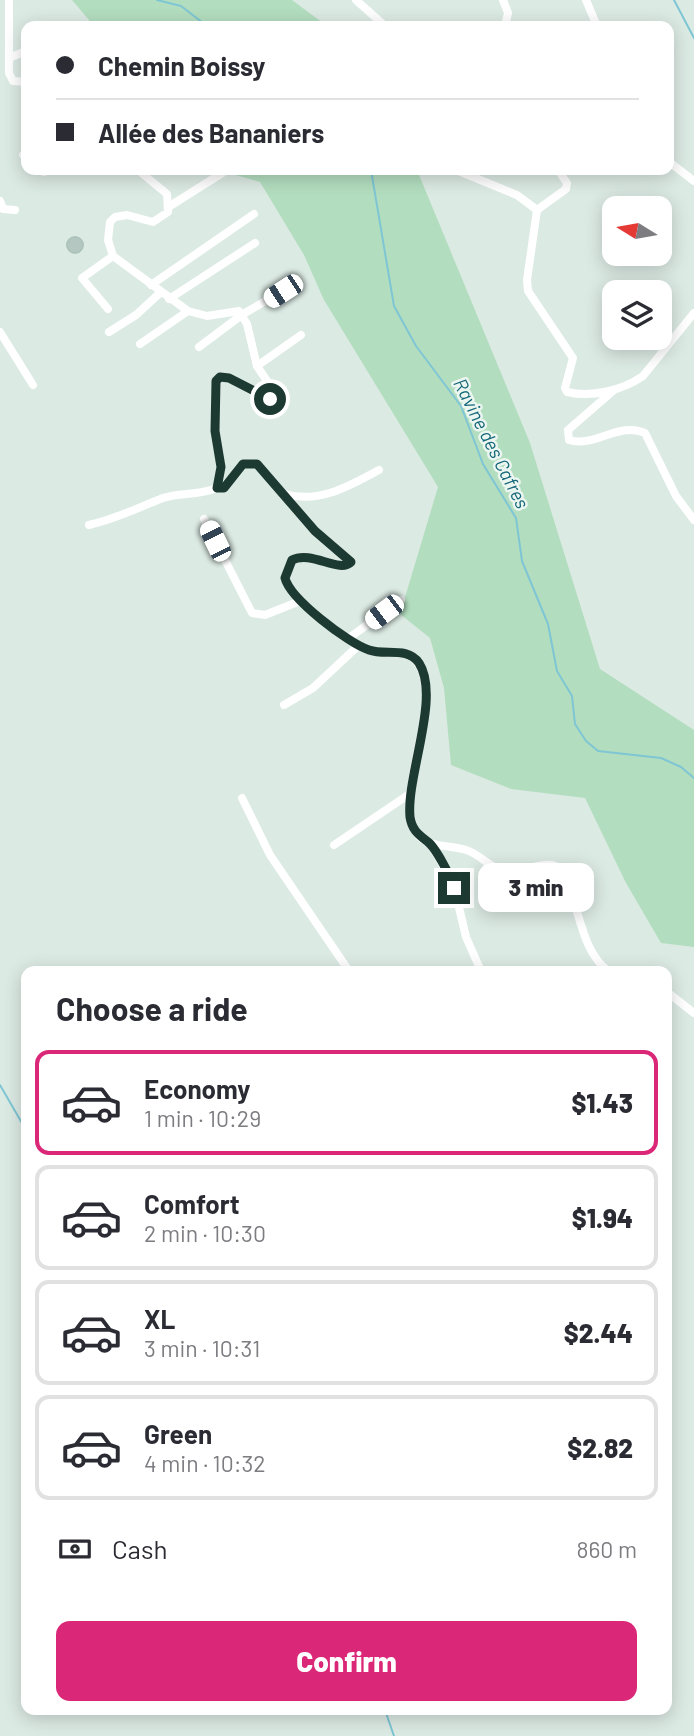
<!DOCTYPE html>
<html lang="en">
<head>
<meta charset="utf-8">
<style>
	:root { --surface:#fff; --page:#f7f7f7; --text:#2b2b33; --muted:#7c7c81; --line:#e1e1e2; --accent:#db2777 }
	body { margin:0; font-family:Barlow,sans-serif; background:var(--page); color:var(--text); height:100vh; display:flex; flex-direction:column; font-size:26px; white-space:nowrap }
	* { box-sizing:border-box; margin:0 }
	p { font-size:23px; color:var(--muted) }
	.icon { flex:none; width:38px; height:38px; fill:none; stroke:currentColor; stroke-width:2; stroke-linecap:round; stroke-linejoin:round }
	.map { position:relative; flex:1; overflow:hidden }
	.panel { position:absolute; left:21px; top:966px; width:651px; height:749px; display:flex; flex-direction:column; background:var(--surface); border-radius:14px; box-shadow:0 4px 18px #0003 }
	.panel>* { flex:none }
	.guide { position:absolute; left:21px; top:21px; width:653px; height:154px; border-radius:14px; box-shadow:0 4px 18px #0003; display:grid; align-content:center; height:154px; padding:0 35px; background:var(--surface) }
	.needle { width:46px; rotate:281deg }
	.tools { position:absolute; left:602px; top:196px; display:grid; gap:14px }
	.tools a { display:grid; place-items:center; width:70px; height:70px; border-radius:14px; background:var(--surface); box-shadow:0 4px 18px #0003; font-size:35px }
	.end { position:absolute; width:32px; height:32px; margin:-16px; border:9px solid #1d3a32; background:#fff; box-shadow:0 0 0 4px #fff }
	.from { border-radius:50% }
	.bubble { position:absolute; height:49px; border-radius:14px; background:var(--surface); box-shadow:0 4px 18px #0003; font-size:23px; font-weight:800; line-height:49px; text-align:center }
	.car { position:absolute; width:21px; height:42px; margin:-21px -10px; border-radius:9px; box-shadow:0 0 5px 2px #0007; background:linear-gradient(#fff 24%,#345 0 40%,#fff 0 76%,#345 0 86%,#fff 0) }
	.guide b { display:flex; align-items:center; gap:24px; height:66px; font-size:26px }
	.guide b+b { border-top:2px solid var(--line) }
	.guide i { width:18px; height:18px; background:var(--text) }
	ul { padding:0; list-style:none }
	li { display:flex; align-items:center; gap:21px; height:105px; margin:0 14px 10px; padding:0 21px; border:4px solid var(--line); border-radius:14px }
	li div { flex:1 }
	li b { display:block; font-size:26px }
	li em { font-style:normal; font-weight:800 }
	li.current { border-color:var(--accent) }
	li>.icon { width:63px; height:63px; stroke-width:1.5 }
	h2 { padding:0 35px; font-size:32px; line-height:84px }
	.pay { display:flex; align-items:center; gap:18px; height:77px; padding:0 35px; font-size:26px }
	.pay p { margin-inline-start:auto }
	.primary-button { display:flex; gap:14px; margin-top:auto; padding:14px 35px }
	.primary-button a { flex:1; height:80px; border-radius:14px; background:var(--accent); color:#fff; font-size:28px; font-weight:800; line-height:80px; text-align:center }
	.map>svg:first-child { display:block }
	.green { fill:#b3ddbf }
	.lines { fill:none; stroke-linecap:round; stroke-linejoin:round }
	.stream { stroke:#7fc6d4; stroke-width:2 }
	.building { fill:#b4c7c0; stroke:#aec3bb; stroke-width:2 }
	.minor { stroke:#fff; stroke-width:8 }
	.route { stroke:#1d3a32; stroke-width:9 }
	.labels { text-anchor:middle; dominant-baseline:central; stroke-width:5; stroke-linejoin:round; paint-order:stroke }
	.water-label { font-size:19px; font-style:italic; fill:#146778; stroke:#ecf6f1 }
</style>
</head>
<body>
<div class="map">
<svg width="694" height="1736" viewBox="0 0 694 1736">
	<rect width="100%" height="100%" fill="#dceae4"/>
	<g class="green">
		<path d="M72,0H292L327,26H94Z"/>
		<path d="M218,170H417L530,443L600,669L694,730V947L661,943L626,883L585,798L511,789L451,765L444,688L430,638L400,614L438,487L324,300L304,255L260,182Z"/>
	</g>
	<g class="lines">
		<g class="stream">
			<path d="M157,0L181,6L207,26"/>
			<path d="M674,0L694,38"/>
			<path d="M371,170L394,306L416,346L461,406L483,464L516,518L522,561L548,624L557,671L572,696L575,724L586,741L598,751L661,758L681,767L694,778"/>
			<path d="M0,1085L26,1130"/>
			<path d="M385,1710L394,1736"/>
		</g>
	</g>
	<circle class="building" cx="75" cy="245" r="8"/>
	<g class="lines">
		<g class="minor">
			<path d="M9,0V73L13,81L26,82"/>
			<path d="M356,0L385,26"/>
			<path d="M503,0L508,13L505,26"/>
			<path d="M586,0L597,26"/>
			<path d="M9,58L26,51"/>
			<path d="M23,155L26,154"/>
			<path d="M668,161L694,181"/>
			<path d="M138,170L167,194L168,212L153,222L127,215L115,217L110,222L108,240L113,256L188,311L207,316L239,311L247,324L257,366L275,393L273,397L267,399L229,378L220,377L216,381L215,431L221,467L217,488H224L243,464H257L315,531L351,562C338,574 312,550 292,560L285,578C289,599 348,642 368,650C386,656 410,646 420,667C442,709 391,803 417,834C428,848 451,845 466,850C480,854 490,868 503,871C522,874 538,861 556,866C580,890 576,947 608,971"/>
			<path d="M456,170L517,195L537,210L527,280L528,291L573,358L565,388L567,392C592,398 623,390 643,376L694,313"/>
			<path d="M44,172L49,170"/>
			<path d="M0,201L3,209L15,210"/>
			<path d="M170,206L227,170"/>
			<path d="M537,210L566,189L567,183L558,170"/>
			<path d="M151,285L254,214"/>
			<path d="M169,299L255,243"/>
			<path d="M108,309L82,278L113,256"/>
			<path d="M0,332L33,385"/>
			<path d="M109,332L136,315L161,292"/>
			<path d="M140,344L188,311"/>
			<path d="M199,347L243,314L283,291"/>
			<path d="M257,366L301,335"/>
			<path d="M614,390L568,430L569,440C594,448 620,421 645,433L676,496L694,520"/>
			<path d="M285,494C318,504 350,486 379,470"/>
			<path d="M204,519L252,613L265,615L300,601"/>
			<path d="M89,525C116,519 137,508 163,498C180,492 197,496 217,488"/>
			<path d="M349,638L401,600"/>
			<path d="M284,705L313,688L359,645"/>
			<path d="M242,798L270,855L349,971"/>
			<path d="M429,842L453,882L466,937L481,971"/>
			<path d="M334,845L411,793"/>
			<path d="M667,992L694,1013"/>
		</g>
	</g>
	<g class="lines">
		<path class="route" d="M270,399L229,378L220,377L216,381L215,431L221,467L217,488H224L243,464H257L315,531L351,562C339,574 312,550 292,560L285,578C290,599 348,643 369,650C385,656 407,646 419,663C441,697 406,776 410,817C412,830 418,834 428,842C435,847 452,878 454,888"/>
	</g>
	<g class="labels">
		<g class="water-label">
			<text transform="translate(492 443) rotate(63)">Ravine des Cafres</text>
		</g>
	</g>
</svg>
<div class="tools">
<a><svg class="needle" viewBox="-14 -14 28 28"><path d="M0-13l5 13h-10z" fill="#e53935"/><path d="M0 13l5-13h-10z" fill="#7c7c81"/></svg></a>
<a><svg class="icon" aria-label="layers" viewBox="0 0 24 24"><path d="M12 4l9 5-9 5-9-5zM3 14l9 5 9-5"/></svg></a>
</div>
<i class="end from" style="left:270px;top:399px"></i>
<i class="end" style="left:454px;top:888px"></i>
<div class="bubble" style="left:478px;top:863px;width:116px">3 min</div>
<i class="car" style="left:283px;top:291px;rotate:237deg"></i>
<i class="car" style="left:215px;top:541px;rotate:334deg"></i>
<i class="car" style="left:384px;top:612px;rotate:233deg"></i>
<div class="guide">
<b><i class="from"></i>Chemin Boissy</b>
<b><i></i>Allée des Bananiers</b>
</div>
<section class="panel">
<h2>Choose a ride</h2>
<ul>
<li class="current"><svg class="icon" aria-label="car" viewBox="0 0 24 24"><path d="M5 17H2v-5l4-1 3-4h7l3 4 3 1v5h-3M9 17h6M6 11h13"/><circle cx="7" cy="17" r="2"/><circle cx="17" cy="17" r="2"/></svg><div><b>Economy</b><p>1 min · 10:29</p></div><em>$1.43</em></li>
<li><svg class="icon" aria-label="car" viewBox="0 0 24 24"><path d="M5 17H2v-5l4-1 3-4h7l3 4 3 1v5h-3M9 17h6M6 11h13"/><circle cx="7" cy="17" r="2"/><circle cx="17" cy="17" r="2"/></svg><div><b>Comfort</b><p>2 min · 10:30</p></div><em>$1.94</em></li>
<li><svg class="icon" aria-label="car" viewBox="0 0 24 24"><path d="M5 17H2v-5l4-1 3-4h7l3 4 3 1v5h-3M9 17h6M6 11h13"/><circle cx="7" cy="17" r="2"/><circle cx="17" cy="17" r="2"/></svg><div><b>XL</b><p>3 min · 10:31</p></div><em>$2.44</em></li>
<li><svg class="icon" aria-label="car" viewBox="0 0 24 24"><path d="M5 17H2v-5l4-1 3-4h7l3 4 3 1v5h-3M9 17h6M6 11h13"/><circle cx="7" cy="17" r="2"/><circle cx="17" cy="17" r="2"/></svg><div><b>Green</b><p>4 min · 10:32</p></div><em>$2.82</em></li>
</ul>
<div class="pay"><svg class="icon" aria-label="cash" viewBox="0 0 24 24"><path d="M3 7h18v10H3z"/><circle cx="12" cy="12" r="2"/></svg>Cash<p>860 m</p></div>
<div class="primary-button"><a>Confirm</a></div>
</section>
</div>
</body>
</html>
